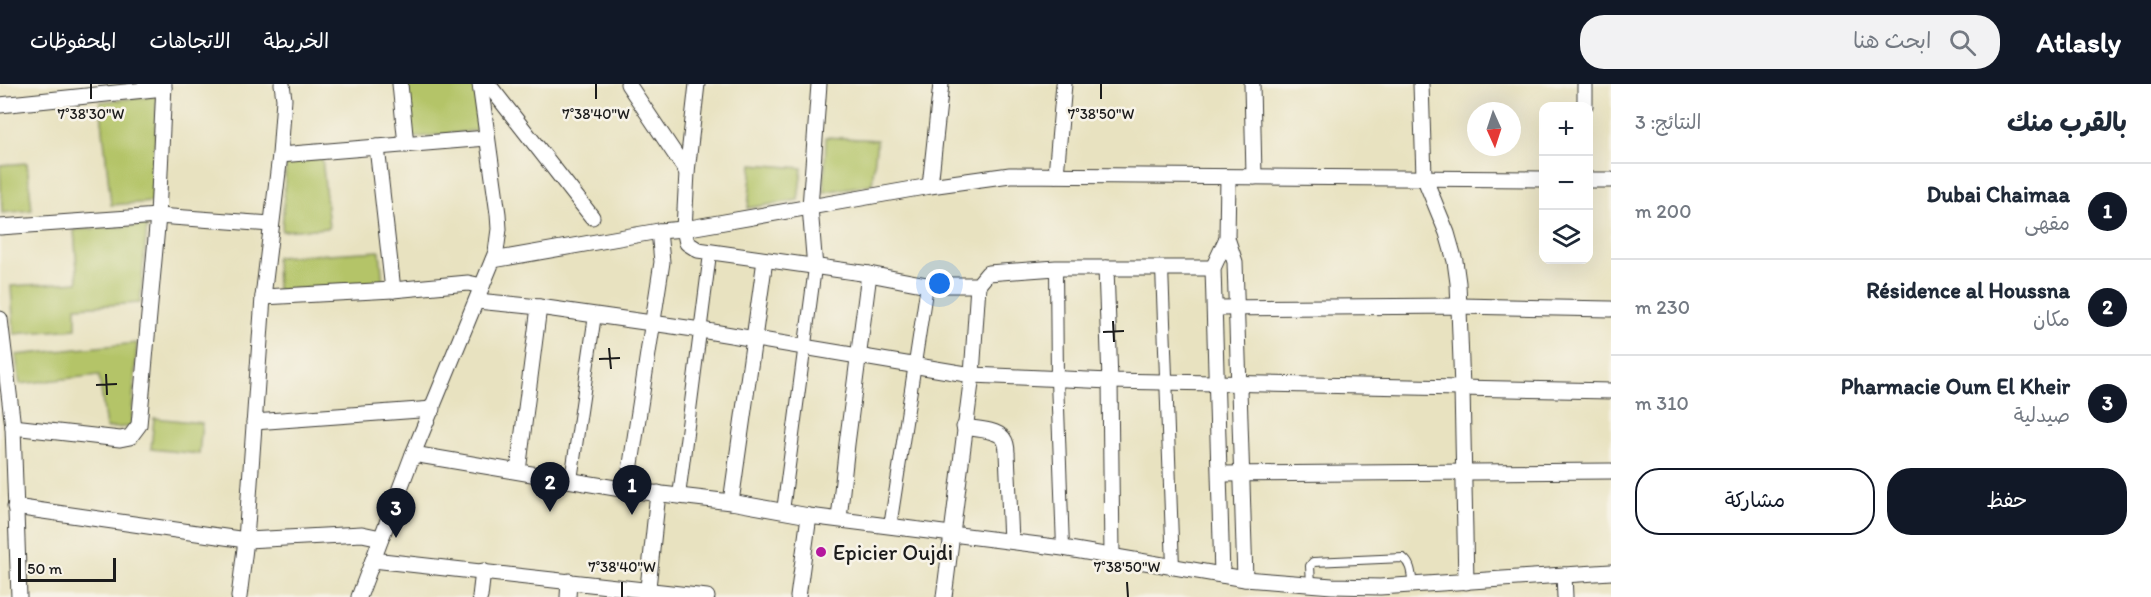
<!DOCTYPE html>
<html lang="ar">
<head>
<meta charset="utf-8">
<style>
  :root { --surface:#fff; --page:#f2f2f3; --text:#1f2937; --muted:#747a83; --line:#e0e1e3; --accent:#111827 }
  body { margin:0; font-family:Itim,"Playpen Sans Arabic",sans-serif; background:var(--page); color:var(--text); direction:rtl }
  .controls { position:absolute; right:18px; top:18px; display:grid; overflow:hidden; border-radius:12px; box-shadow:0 6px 24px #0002 }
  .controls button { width:54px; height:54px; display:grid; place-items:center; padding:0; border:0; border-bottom:2px solid var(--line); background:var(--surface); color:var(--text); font:30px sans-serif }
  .compass { position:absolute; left:1467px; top:18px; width:54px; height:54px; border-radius:50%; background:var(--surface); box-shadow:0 6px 24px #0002; rotate:177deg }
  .scale { position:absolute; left:18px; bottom:15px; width:98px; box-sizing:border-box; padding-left:6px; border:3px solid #1c1c1c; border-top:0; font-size:16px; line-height:21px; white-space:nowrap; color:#1c1c1c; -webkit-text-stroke:4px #f7f3e8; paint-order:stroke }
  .you { position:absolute; left:940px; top:200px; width:21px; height:21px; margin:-15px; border:4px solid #fff; border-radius:50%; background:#1a73e8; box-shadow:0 0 0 9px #1a73e833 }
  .badge { display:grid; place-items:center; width:39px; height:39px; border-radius:50%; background:var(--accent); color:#fff; font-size:20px; font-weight:700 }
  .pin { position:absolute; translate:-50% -50px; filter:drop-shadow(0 2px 3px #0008) }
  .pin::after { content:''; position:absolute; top:32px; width:21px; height:18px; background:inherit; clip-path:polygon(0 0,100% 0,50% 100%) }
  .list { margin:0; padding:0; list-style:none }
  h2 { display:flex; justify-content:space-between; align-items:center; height:78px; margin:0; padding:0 24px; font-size:26px }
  h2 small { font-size:20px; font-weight:400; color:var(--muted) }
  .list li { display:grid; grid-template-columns:39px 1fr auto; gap:18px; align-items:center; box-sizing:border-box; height:96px; padding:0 24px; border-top:2px solid var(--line) }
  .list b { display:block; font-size:22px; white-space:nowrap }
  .list p { margin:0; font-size:20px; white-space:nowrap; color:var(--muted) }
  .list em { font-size:20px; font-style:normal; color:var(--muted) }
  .actions { display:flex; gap:12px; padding:18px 24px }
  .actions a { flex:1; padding:14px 0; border:2px solid var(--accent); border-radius:24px; text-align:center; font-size:21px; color:var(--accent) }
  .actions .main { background:var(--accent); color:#fff }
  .icon { flex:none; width:33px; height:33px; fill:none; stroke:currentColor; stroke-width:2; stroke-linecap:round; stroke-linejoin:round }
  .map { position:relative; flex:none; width:1611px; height:513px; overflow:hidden; direction:ltr }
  header { display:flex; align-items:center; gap:36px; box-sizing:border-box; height:84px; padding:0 30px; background:var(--accent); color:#fff }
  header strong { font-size:28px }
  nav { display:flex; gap:33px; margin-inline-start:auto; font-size:21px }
  .search { width:420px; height:54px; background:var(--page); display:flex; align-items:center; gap:15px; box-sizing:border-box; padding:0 21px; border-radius:24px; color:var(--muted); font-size:22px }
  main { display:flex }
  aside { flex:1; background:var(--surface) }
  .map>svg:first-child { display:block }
  .green { fill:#b4c467; stroke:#687042; stroke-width:1.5 }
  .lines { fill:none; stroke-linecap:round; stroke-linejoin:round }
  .service-casing { stroke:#3b3a35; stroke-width:10 }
  .pedestrian-casing { stroke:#3b3a35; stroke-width:14 }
  .minor-casing { stroke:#3b3a35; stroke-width:17 }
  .service { stroke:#fff; stroke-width:8 }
  .pedestrian { stroke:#fff; stroke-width:12 }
  .minor { stroke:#fff; stroke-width:15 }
  .ticks { fill:none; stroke:#1c1c1c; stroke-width:2 }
  .poi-dot { fill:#b5179e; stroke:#f7f3e8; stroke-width:2 }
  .labels { text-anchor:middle; stroke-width:5; stroke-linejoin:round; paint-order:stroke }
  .poi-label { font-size:22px; fill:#1c1c1c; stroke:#f7f3e8; text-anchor:start }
  .ticks-label { font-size:15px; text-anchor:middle; fill:#1c1c1c; stroke:#f7f3e8; stroke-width:5; stroke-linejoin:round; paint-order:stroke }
</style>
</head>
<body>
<header>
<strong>Atlasly</strong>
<div class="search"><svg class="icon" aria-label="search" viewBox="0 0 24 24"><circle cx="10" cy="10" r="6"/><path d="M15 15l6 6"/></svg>ابحث هنا</div>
<nav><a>الخريطة</a><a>الاتجاهات</a><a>المحفوظات</a></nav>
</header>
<main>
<aside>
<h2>بالقرب منك<small>النتائج: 3</small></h2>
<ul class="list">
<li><span class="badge">1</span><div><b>Dubai Chaimaa</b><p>مقهى</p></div><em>200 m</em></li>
<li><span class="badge">2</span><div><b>Résidence al Houssna</b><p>مكان</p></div><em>230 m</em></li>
<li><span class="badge">3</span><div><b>Pharmacie Oum El Kheir</b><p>صيدلية</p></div><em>310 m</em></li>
</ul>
<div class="actions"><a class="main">حفظ</a><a>مشاركة</a></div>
</aside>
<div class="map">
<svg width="1611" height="513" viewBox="0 0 1611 513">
  <rect width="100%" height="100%" fill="#f7f3e8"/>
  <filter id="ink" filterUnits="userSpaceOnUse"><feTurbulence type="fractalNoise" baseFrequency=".0167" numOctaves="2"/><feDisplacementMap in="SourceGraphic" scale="12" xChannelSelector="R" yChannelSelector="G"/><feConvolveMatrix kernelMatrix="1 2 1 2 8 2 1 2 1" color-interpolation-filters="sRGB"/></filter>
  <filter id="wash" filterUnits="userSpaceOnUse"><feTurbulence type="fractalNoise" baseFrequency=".008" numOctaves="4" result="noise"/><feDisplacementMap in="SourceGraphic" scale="24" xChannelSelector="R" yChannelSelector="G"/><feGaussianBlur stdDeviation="1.35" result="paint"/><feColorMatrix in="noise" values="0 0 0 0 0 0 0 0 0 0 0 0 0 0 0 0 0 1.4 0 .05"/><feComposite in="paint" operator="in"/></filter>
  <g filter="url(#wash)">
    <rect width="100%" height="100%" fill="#e8e2c0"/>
    <g class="green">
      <polygon points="407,0 475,0 480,46 412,54"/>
      <polygon points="157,12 152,118 111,121 100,18"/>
      <polygon points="826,53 877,56 872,100 824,108"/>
      <polygon points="322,73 329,144 282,147 286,80 292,77"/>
      <polygon points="27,79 32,126 2,129 0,81"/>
      <polygon points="752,80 802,84 798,116 748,124"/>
      <polygon points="147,141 140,219 76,223 76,245 14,250 11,202 78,198 74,146"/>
      <polygon points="380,167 383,200 279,206 277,205 276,173"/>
      <polygon points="137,259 131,343 106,344 99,291 20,300 16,271"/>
      <polygon points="154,334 202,339 199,370 151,365"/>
    </g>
  </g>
  <g filter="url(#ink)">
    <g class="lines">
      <defs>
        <path id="service" d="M1311 500 1310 482 1313 478 1403 474C1412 481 1411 491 1413 501"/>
        <g id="pedestrian">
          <polyline points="1056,184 1057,296 1063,464"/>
          <polyline points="1162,184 1173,483"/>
          <polyline points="571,396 595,231"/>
          <polyline points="679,412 710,170"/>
          <polyline points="783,427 815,184"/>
          <polyline points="890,443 927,201"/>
        </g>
        <g id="minor">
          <polyline points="400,0 406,61"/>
          <polyline points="488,0 592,133"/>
          <polyline points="628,0 687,88"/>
          <polyline points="697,0 687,88 684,145 687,159 698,166 869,190 927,201 978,201 988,189 1056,184 1213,184"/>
          <polyline points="1252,0 1254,93"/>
          <polyline points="1421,0 1424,93 1447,149 1455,177 1458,199 1462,304 1466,498"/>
          <polyline points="1585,0 1585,22"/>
          <polyline points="0,21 164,4"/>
          <polyline points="377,63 393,206"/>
          <polyline points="280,71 487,54"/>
          <polyline points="1056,91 1064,0"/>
          <polyline points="1228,94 1227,154 1235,178 1245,495"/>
          <polyline points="1588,96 1611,96"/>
          <polyline points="930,102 941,0"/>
          <polyline points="0,143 158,132 271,140"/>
          <polyline points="493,176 659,147 684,145 930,102 1010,91 1544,95"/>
          <polyline points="815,184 810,123 819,0"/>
          <polyline points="1106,184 1110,297 1112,472"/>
          <polyline points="263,213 393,206 468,199 482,202"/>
          <polyline points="477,217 539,223 701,246 972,291 1110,297 1611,307"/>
          <polyline points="1215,224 1460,222 1611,225"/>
          <polyline points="0,235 13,343 19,513"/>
          <polyline points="254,338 433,325"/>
          <polyline points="13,343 120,355 130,353 139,341 158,132 164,0"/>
          <path d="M964 343C975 345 996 345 1003 354 1006 358 1007 365 1007 369L1011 457"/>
          <polyline points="413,370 627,406 731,418 809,432 1063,464 1245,495 1332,502 1380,503 1611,488"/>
          <polyline points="518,387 539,223"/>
          <polyline points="1221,390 1611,387"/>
          <polyline points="627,406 662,178 659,147"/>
          <polyline points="731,418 765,176"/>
          <polyline points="15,423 246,456 362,450 381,454"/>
          <polyline points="839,435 847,360 869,190"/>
          <polyline points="373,476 707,513"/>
          <polyline points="1222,491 1213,184 1227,154"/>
          <polyline points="1564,491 1565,513"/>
          <polyline points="239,513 246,456 263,213 280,71 284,15 282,0"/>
          <polyline points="359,513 413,370 496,168 499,145 498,130 480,0"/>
          <polyline points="480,513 483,487"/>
          <polyline points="568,513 569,497"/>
          <polyline points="647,513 658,409"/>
          <polyline points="798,513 809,432"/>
          <polyline points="944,513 972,291 978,201"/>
        </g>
      </defs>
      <use href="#service" class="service-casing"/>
      <use href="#pedestrian" class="pedestrian-casing"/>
      <use href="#minor" class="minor-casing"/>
      <use href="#service" class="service"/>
      <use href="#pedestrian" class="pedestrian"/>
      <use href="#minor" class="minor"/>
    </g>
  </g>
  <path class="ticks" d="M91 0V15M596 0V15M1101 0V15M1113 237 1114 258M1103 248 1124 247M609 264 611 285M599 275 620 274M106 290 107 311M96 301 117 300M622 498V513M1127 498 1128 513"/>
  <circle class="poi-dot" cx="821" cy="468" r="6"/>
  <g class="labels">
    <g class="poi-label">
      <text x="833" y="476">Epicier Oujdi</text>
    </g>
  </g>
  <g class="ticks-label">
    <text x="596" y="35">7°38'40"W</text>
    <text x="1101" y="35">7°38'50"W</text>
    <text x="91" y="35">7°38'30"W</text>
    <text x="622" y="488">7°38'40"W</text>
    <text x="1127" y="488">7°38'50"W</text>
  </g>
</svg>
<div class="controls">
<button>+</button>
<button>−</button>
<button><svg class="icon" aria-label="layers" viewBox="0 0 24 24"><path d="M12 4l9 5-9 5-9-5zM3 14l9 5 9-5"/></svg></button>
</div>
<svg class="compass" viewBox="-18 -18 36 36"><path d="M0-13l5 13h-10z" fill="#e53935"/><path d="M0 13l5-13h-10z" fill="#747a83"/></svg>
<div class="scale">50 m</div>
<div class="you"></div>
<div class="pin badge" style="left:632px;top:431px">1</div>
<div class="pin badge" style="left:550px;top:428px">2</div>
<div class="pin badge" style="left:396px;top:454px">3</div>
</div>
</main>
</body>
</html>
